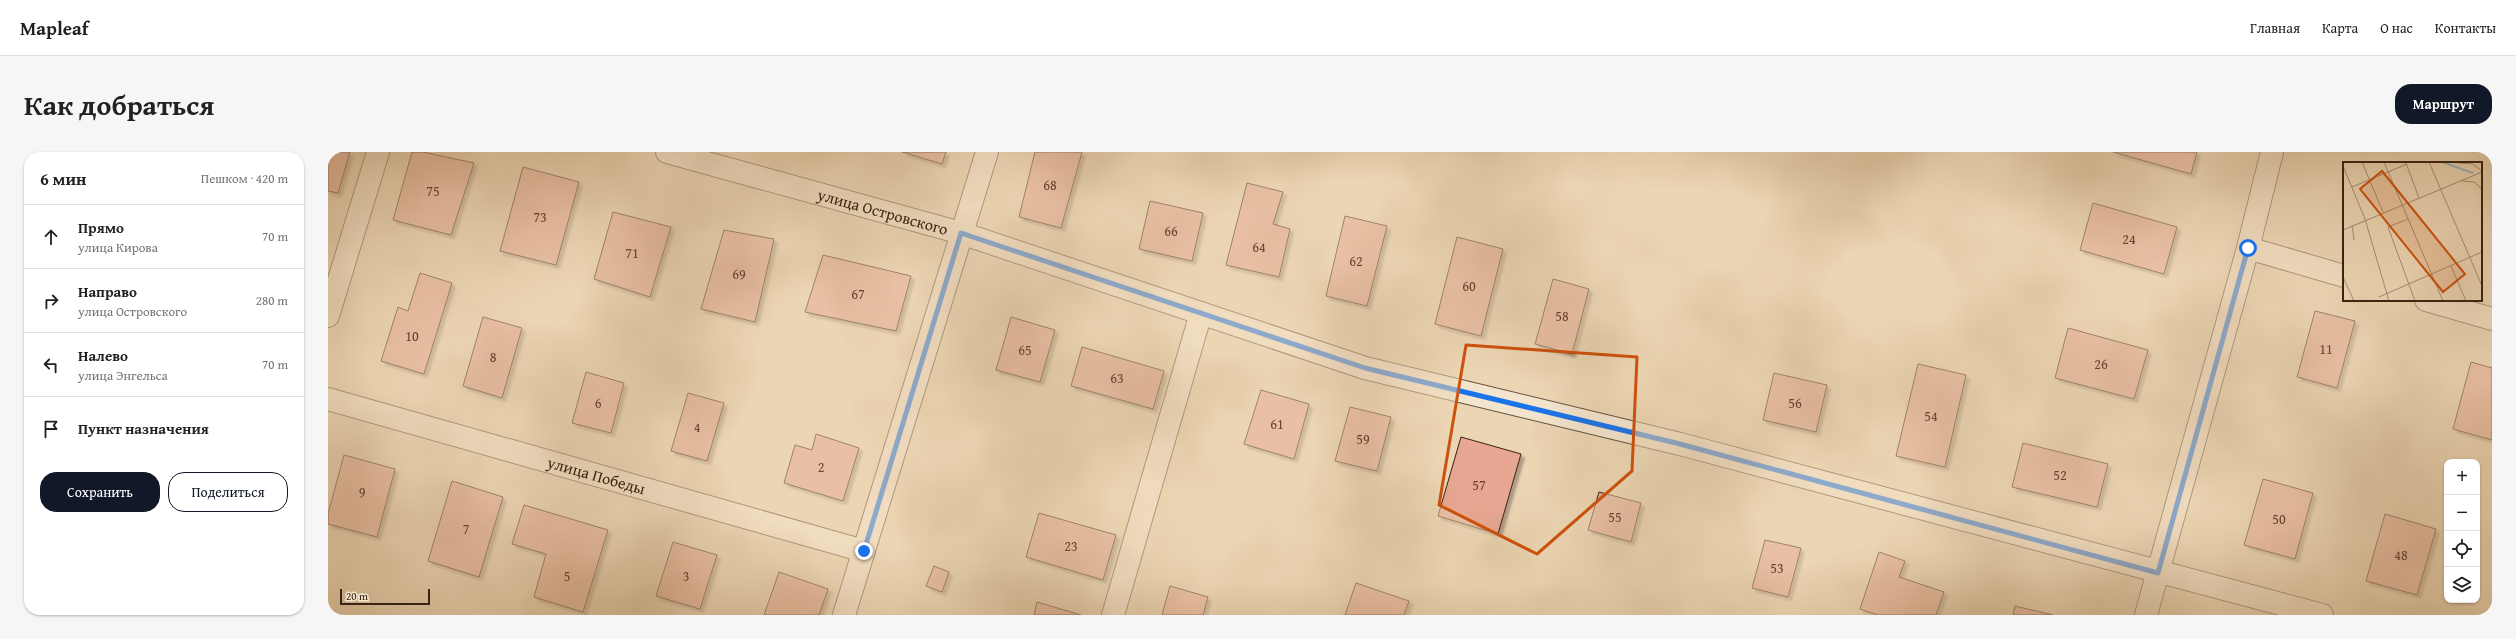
<!DOCTYPE html>
<html lang="ru">
<head>
<meta charset="utf-8">
<style>
  :root { --surface:#fff; --page:#f6f6f6; --text:#202124; --muted:#757577; --line:#e0e0e0; --accent:#111827 }
  body { margin:0; font-family:"Gentium Book Plus",serif; background:var(--page); color:var(--text) }
  .controls { position:absolute; right:12px; bottom:12px; display:grid; overflow:hidden; border-radius:8px; box-shadow:0 1px 3px #0004 }
  .controls button { width:36px; height:36px; display:grid; place-items:center; padding:0; border:0; border-bottom:1px solid var(--line); background:var(--surface); color:var(--text); font:20px sans-serif }
  .scale { position:absolute; left:12px; bottom:10px; width:90px; box-sizing:border-box; padding-left:4px; border:2px solid #3a2214; border-top:0; font-size:11px; line-height:14px; white-space:nowrap; color:#3a2214; -webkit-text-stroke:3px #f3e4ce; paint-order:stroke }
  .stop { position:absolute; width:12px; height:12px; margin:-9px; border:3px solid #1a73e8; border-radius:50%; background:#fff }
  .stop.end { background:#1a73e8; border-color:#fff; box-shadow:0 1px 4px #0008 }
  .list { margin:0; padding:0; list-style:none }
  h2 { display:flex; justify-content:space-between; align-items:center; height:52px; margin:0; padding:0 16px; font-size:17px }
  h2 small { font-size:13px; font-weight:400; color:var(--muted) }
  .list li { display:grid; grid-template-columns:26px 1fr auto; gap:12px; align-items:center; box-sizing:border-box; height:64px; padding:0 16px; border-top:1px solid var(--line) }
  .list b { display:block; font-size:15px; white-space:nowrap }
  .list p { margin:0; font-size:13px; white-space:nowrap; color:var(--muted) }
  .list em { font-size:13px; font-style:normal; color:var(--muted) }
  .actions { display:flex; gap:8px; padding:12px 16px }
  .actions a { flex:1; padding:9px 0; border:1px solid var(--accent); border-radius:16px; text-align:center; font-size:14px; color:var(--accent) }
  .actions .main { background:var(--accent); color:#fff }
  .icon { flex:none; width:22px; height:22px; fill:none; stroke:currentColor; stroke-width:2; stroke-linecap:round; stroke-linejoin:round }
  .map { position:relative; flex:none; width:2164px; height:463px; overflow:hidden; border-radius:16px }
  header { display:flex; align-items:center; gap:24px; box-sizing:border-box; height:56px; padding:0 20px; background:var(--surface); border-bottom:1px solid var(--line) }
  header strong { font-size:19px }
  nav { display:flex; gap:22px; margin-inline-start:auto; font-size:14px }
  .intro { display:flex; align-items:center; justify-content:space-between; box-sizing:border-box; height:96px; padding:0 24px }
  h1 { margin:0; font-size:28px }
  .button { padding:10px 18px; border-radius:16px; background:var(--accent); color:#fff; font-size:14px; font-weight:700 }
  main { display:flex; gap:24px; padding:0 24px }
  aside { flex:1; background:var(--surface); border-radius:16px; box-shadow:0 1px 3px #0004 }
  .map>svg:first-child { display:block }
  .building { fill:#e7a792; stroke:#3a2214; filter:url(#shadow) }
  .lines { fill:none; stroke-linecap:round; stroke-linejoin:round }
  .minor-casing { stroke:#664f3c; stroke-width:24 }
  .minor { stroke:#f3e4ce; stroke-width:22 }
  .route { stroke:#1a73e8; stroke-width:5 }
  .marked { fill:none; stroke:#ce510d; stroke-width:3; stroke-linejoin:round }
  .labels { text-anchor:middle; stroke-width:3.5; stroke-linejoin:round; paint-order:stroke }
  .number-label { font-size:14px; fill:#654334 }
  .street-label { font-size:16px; fill:#3a2214; stroke:#f3e4ce }
  .inset-river { fill:none; stroke:#9eb6b8; stroke-width:2 }
  .inset-road { fill:none; stroke:#a58d73; stroke-width:1 }
  .view { fill:#ce510d; fill-opacity:0.15; stroke:#ce510d; stroke-width:2 }
  .inset-edge { fill:none; stroke:#3a2214; stroke-width:2 }
</style>
</head>
<body>
<header>
<strong>Mapleaf</strong>
<nav><a>Главная</a><a>Карта</a><a>О нас</a><a>Контакты</a></nav>
</header>
<div class="intro"><h1>Как добраться</h1><a class="button">Маршрут</a></div>
<main>
<aside>
<h2>6 мин<small>Пешком · 420 m</small></h2>
<ul class="list">
<li><svg class="icon" aria-label="ahead" viewBox="0 0 24 24"><path d="M12 20V5M6 11l6-6 6 6"/></svg><div><b>Прямо</b><p>улица Кирова</p></div><em>70 m</em></li>
<li><svg class="icon" aria-label="right" viewBox="0 0 24 24"><path d="M7 20v-9h11M14 6l5 5-5 5"/></svg><div><b>Направо</b><p>улица Островского</p></div><em>280 m</em></li>
<li><svg class="icon" aria-label="left" viewBox="0 0 24 24"><path d="M17 20v-9H6M10 6l-5 5 5 5"/></svg><div><b>Налево</b><p>улица Энгельса</p></div><em>70 m</em></li>
<li><svg class="icon" aria-label="arrive" viewBox="0 0 24 24"><path d="M6 21V4h12l-3 4 3 4H6"/></svg><div><b>Пункт назначения</b></div></li>
</ul>
<div class="actions"><a class="main">Сохранить</a><a>Поделиться</a></div>
</aside>
<div class="map">
<svg width="2164" height="463" viewBox="0 0 2164 463">
  <defs>
    <filter id="shadow"><feDropShadow dx="3.5" dy="3.5" stdDeviation="1" flood-color="#0004"/></filter>
  </defs>
  <rect width="100%" height="100%" fill="#ecd5b3"/>
  <filter id="stains"><feTurbulence type="fractalNoise" baseFrequency=".005" numOctaves="4"/><feColorMatrix values="0 0 0 0 .2 0 0 0 0 .09 0 0 0 0 .02 0 0 0 .5 -.17"/></filter>
  <radialGradient id="worn" r=".72"><stop offset=".6" stop-color="#630" stop-opacity="0"/><stop offset="1" stop-color="#630" stop-opacity=".3"/></radialGradient>
  <g class="building">
    <polygon points="0,0 22,0 10,41 0,39"/>
    <polygon points="84,0 95,0 146,11 123,83 65,68"/>
    <polygon points="574,0 618,0 614,12"/>
    <polygon points="707,0 754,0 733,76 691,65"/>
    <polygon points="1785,0 1869,0 1863,22"/>
    <polygon points="195,15 251,30 228,113 172,99"/>
    <polygon points="919,31 955,40 945,72 962,77 951,125 898,113"/>
    <polygon points="822,49 875,61 864,109 811,97"/>
    <polygon points="1765,51 1849,75 1836,122 1752,98"/>
    <polygon points="285,60 343,75 322,145 266,127"/>
    <polygon points="1017,64 1059,74 1039,154 998,144"/>
    <polygon points="396,78 446,87 427,170 373,157"/>
    <polygon points="1129,85 1175,97 1153,184 1107,172"/>
    <polygon points="495,103 583,124 568,179 477,160"/>
    <polygon points="92,121 124,131 96,222 53,209 70,155 80,159"/>
    <polygon points="1225,127 1261,137 1244,202 1207,192"/>
    <polygon points="1987,159 2027,169 2009,236 1969,225"/>
    <polygon points="155,165 194,176 174,246 135,234"/>
    <polygon points="683,165 727,178 712,230 668,218"/>
    <polygon points="1740,176 1820,198 1806,247 1727,226"/>
    <polygon points="754,195 836,219 825,257 743,234"/>
    <polygon points="2143,210 2164,216 2164,288 2125,277"/>
    <polygon points="1590,212 1638,223 1617,315 1568,304"/>
    <polygon points="258,220 296,231 283,281 244,271"/>
    <polygon points="1446,221 1499,233 1488,280 1435,268"/>
    <polygon points="933,238 981,252 966,307 916,292"/>
    <polygon points="360,241 396,251 379,309 343,299"/>
    <polygon points="1022,255 1063,265 1049,319 1007,309"/>
    <polygon points="488,282 531,296 515,349 456,331 467,293 484,298"/>
    <polygon points="1133,285 1193,302 1170,382 1110,364"/>
    <polygon points="1695,291 1780,312 1769,355 1684,335"/>
    <polygon points="16,303 67,317 49,385 0,372 0,362"/>
    <polygon points="1935,327 1985,341 1967,407 1916,393"/>
    <polygon points="124,329 175,345 151,425 100,409"/>
    <polygon points="1271,340 1313,351 1303,390 1260,378"/>
    <polygon points="196,353 280,378 255,460 206,445 218,402 184,392"/>
    <polygon points="711,361 788,383 775,428 698,405"/>
    <polygon points="2057,362 2108,377 2089,443 2038,429"/>
    <polygon points="1437,388 1473,396 1460,445 1424,436"/>
    <polygon points="345,390 389,403 372,457 328,444"/>
    <polygon points="1551,400 1577,409 1571,425 1616,440 1608,463 1550,463 1532,457"/>
    <polygon points="606,414 621,420 614,440 598,434"/>
    <polygon points="451,420 500,437 491,463 436,463"/>
    <polygon points="1028,431 1081,449 1076,463 1017,463"/>
    <polygon points="842,434 880,445 875,463 834,463"/>
    <polygon points="709,450 753,463 706,463"/>
    <polygon points="1687,454 1725,463 1685,463"/>
  </g>
  <g class="lines">
    <defs>
      <g id="minor">
        <path id="s1" d="M339 0 633 81 1037 216 1352 292 1994 463"/>
        <polyline points="1920,96 2016,124"/>
        <polyline points="2098,148 2164,167"/>
        <polyline points="0,164 50,0"/>
        <path id="s2" d="M0 247 536 399"/>
        <polyline points="516,463 659,0"/>
        <polyline points="785,463 873,161"/>
        <polyline points="1818,463 1920,96 1944,0"/>
      </g>
    </defs>
    <use href="#minor" class="minor-casing"/>
    <use href="#minor" class="minor"/>
  </g>
  <g class="lines">
    <polyline class="route" points="536,399 633,81 1037,216 1352,292 1830,421 1920,96"/>
  </g>
  <path d="M0 0H2164V463H0ZM1138 193 1309 205 1304 319 1209 402 1111 353Z" fill="#ecd5b3" fill-opacity=".55" fill-rule="evenodd"/>
  <path class="marked" d="M1138 193 1309 205 1304 319 1209 402 1111 353Z"/>
  <g class="labels">
    <g class="number-label">
      <text x="722" y="38">68</text>
      <text x="105" y="44">75</text>
      <text x="212" y="70">73</text>
      <text x="843" y="84">66</text>
      <text x="1801" y="92">24</text>
      <text x="931" y="100">64</text>
      <text x="304" y="106">71</text>
      <text x="1028" y="114">62</text>
      <text x="411" y="127">69</text>
      <text x="1141" y="139">60</text>
      <text x="530" y="147">67</text>
      <text x="1234" y="169">58</text>
      <text x="84" y="189">10</text>
      <text x="1998" y="202">11</text>
      <text x="697" y="203">65</text>
      <text x="165" y="210">8</text>
      <text x="1773" y="217">26</text>
      <text x="789" y="231">63</text>
      <text x="270" y="256">6</text>
      <text x="1467" y="256">56</text>
      <text x="1603" y="269">54</text>
      <text x="949" y="277">61</text>
      <text x="369" y="280">4</text>
      <text x="1035" y="292">59</text>
      <text x="493" y="320">2</text>
      <text x="1732" y="328">52</text>
      <text x="1151" y="338">57</text>
      <text x="34" y="345">9</text>
      <text x="1287" y="370">55</text>
      <text x="1951" y="372">50</text>
      <text x="138" y="382">7</text>
      <text x="743" y="399">23</text>
      <text x="2073" y="408">48</text>
      <text x="1449" y="421">53</text>
      <text x="239" y="429">5</text>
      <text x="358" y="429">3</text>
    </g>
    <g class="street-label">
      <text dy="6" stroke="none"><textPath href="#s1" startOffset="224">улица Островского</textPath></text>
      <text dy="6" stroke="none"><textPath href="#s2" startOffset="279">улица Победы</textPath></text>
    </g>
  </g>
  <g transform="translate(2015 10)">
    <rect width="139" height="139" fill="#ecd5b3"/>
    <path class="inset-river" d="M99 0 130 11"/>
    <path class="inset-road" d="M19 0 40 50M41 0 100 139M86 0 139 124M106 0 128 2M127 0 139 9M63 1 76 36M0 4 22 57 46 139M119 19 131 20 139 27M9 25 64 2M65 57 45 65 72 139M9 63 11 78M0 68 139 10M108 104 123 139M0 115 11 139M36 135 139 90"/>
    <path class="view" d="M39 9 122 112 100 130 17 27Z"/>
    <rect width="139" height="139" class="inset-edge"/>
  </g>
  <rect width="100%" height="100%" filter="url(#stains)"/>
  <rect width="100%" height="100%" fill="url(#worn)"/>
</svg>
<div class="controls">
<button>+</button>
<button>−</button>
<button><svg class="icon" aria-label="locate" viewBox="0 0 24 24"><circle cx="12" cy="12" r="6"/><path d="M12 2v4M12 18v4M2 12h4M18 12h4"/></svg></button>
<button><svg class="icon" aria-label="layers" viewBox="0 0 24 24"><path d="M12 4l9 5-9 5-9-5zM3 14l9 5 9-5"/></svg></button>
</div>
<div class="scale">20 m</div>
<div class="stop" style="left:1920px;top:96px"></div>
<div class="stop end" style="left:536px;top:399px"></div>
</div>
</main>
</body>
</html>
